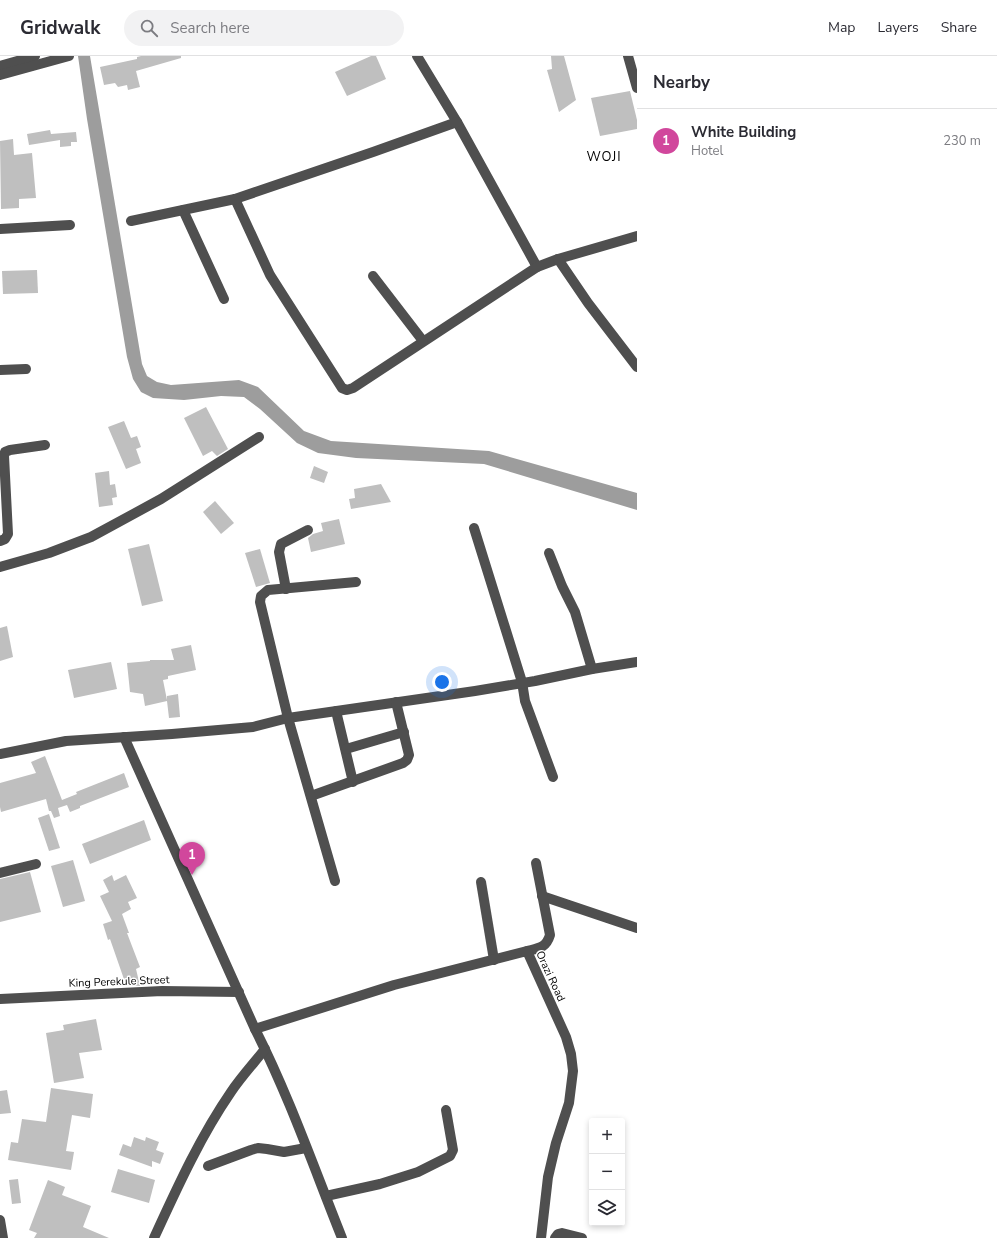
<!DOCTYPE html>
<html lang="en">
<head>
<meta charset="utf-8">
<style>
  :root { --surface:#fff; --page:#f2f2f3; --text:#2b2b33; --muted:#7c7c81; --line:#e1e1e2; --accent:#000 }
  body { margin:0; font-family:"Nunito Sans",sans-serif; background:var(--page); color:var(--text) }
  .controls { position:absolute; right:12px; bottom:12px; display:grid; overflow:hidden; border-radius:4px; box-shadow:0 2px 6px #0003 }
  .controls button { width:36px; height:36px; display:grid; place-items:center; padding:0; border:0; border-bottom:1px solid var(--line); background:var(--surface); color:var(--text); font:20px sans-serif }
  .you { position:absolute; left:442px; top:626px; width:14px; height:14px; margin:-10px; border:3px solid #fff; border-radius:50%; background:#1a73e8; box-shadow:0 0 0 6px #1a73e833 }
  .badge { display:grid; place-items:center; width:26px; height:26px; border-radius:50%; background:var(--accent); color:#fff; font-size:13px; font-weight:700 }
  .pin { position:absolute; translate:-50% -33px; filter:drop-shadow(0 1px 2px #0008) }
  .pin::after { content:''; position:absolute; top:21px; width:14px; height:12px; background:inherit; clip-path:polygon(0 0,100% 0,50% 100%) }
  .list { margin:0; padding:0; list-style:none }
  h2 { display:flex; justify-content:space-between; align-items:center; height:52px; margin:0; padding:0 16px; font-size:17px }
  h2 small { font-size:13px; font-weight:400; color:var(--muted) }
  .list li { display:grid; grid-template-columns:26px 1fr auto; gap:12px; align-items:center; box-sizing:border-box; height:64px; padding:0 16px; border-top:1px solid var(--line) }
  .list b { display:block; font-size:15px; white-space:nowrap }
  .list p { margin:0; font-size:13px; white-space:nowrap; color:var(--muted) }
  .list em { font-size:13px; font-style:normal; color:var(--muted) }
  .icon { flex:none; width:22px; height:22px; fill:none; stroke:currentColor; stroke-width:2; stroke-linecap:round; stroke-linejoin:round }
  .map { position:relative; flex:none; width:637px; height:1182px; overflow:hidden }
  header { display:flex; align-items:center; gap:24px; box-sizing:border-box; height:56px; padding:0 20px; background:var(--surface); border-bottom:1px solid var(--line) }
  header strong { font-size:19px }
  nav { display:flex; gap:22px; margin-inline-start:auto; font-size:14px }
  .search { width:280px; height:36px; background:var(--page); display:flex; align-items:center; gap:10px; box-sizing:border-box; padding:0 14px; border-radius:22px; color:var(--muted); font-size:15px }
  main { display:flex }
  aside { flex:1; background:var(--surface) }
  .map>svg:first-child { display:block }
  .water { fill:#9d9d9d }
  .building { fill:#bfbfbf }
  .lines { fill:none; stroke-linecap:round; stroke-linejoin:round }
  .minor { stroke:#4f4f4f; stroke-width:10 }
  .labels { text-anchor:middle; stroke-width:3; stroke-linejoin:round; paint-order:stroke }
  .street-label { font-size:11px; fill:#000; stroke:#fff }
  .quarter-label { font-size:13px; letter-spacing:1px; fill:#000; stroke:#fff }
</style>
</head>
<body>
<header>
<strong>Gridwalk</strong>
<div class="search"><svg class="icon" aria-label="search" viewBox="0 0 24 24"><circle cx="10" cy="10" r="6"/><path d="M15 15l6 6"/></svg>Search here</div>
<nav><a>Map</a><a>Layers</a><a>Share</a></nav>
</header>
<main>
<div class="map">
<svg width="637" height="1182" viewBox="0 0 637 1182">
  <rect width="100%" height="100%" fill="#fff"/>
  <polygon class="water" points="78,0 90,0 142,308 147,320 157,326 171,329 239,324 258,331 304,375 331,385 489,395 637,437 637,454 484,408 356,402 318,397 297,387 260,353 244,341 221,340 184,344 153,342 141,336 133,323 127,301 87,63"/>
  <g class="building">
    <polygon points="141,0 181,0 181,2 136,15 140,31 128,34 127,29 118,31 115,27 104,29 100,11 137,3 137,1"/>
    <polygon points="371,0 376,0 386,23 347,40 335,16"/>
    <polygon points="551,0 564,0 576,44 559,56 547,14 552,13"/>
    <polygon points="630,35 637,64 637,73 600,80 591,42"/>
    <polygon points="50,74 51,78 76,76 77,86 71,86 71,90 60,91 60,84 29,89 27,78"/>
    <polygon points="13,83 14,99 32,97 36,142 19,143 19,152 1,153 0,85"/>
    <polygon points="37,214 38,237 3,238 2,215"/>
    <polygon points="206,351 228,393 217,400 212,395 203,400 184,362"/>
    <polygon points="124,365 131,382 137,380 141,391 136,393 141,407 126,413 108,371"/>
    <polygon points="314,410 328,416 324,427 310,422"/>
    <polygon points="109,415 110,429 115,428 117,441 112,442 113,449 99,451 95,417"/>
    <polygon points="381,428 391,446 351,453 349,443 355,442 354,433"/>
    <polygon points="215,445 234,467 221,478 203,456"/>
    <polygon points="339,463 345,488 311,496 308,482 313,478 323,475 321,467"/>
    <polygon points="149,488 163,545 142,550 128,493"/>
    <polygon points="260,493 270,527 256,531 245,497"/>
    <polygon points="7,570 13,601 0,605 0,572"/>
    <polygon points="191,589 196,614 168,620 168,623 163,624 167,644 167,640 178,638 180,661 169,662 167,645 145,650 143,638 130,636 127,607 150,605 150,604 174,604 171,593"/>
    <polygon points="111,606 117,633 74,642 68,614"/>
    <polygon points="45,700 62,744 77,738 76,736 124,717 129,731 80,750 80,752 70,756 67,749 58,752 60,760 54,762 51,755 49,755 46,743 1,756 0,751 0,727 36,717 31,706"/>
    <polygon points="49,758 60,792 49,795 38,762"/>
    <polygon points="144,764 151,784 90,808 82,788"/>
    <polygon points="73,804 85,845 63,851 51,810"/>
    <polygon points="30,816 41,856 0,866 0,823"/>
    <polygon points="112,819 114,825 126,819 137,842 128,846 131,853 122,858 129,877 127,877 140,911 136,913 140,930 126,929 110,883 108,884 103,868 112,865 100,840 109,836 103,824"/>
    <polygon points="96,963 102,994 79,997 84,1022 54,1027 46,977 64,974 63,969"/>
    <polygon points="51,1032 93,1038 90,1062 72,1059 66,1095 74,1096 71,1114 8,1104 11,1086 18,1087 22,1063 46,1066"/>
    <polygon points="7,1034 11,1057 0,1058 0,1035"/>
    <polygon points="134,1081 145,1085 146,1081 159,1086 156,1094 164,1097 160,1108 152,1105 152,1111 119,1099 123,1088 131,1091"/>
    <polygon points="118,1113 155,1124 149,1147 111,1136"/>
    <polygon points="18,1123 21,1147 12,1148 9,1124"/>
    <polygon points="48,1124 65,1131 62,1139 91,1150 83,1171 109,1182 34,1182 37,1177 29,1174"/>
  </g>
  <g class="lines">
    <g class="minor">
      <polyline points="417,0 457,66 537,211"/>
      <polyline points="628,0 637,32"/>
      <polyline points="0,10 35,0"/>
      <polyline points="0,19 69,0"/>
      <polyline points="235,143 270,219 342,332 347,334 353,332 537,211 558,203 637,180"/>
      <polyline points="183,154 224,243"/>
      <polyline points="131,165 235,143 373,96 457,66"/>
      <polyline points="0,173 70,169"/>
      <polyline points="558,203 588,247 637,311"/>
      <polyline points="373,220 423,285"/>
      <polyline points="0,314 26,313"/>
      <polyline points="474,472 522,626 525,645 553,721"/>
      <polyline points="0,485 5,483 8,478 4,400 5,396 10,394 45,389"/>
      <polyline points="549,497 562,530 575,556 592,613"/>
      <polyline points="0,511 49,497 91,481 161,443 259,381"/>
      <polyline points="286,533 279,496 281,488 308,474"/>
      <polyline points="336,655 353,726"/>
      <path d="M124 681 255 973C289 1040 314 1112 342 1182"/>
      <polyline points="346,693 404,676"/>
      <polyline points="0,698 66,685 172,678 253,671 288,662 475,635 535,625 592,613 637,606"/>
      <polyline points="311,740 403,707 407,704 409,699 396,646"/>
      <polyline points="0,817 36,808"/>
      <polyline points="335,825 288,662 260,546 261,540 268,534 356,526"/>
      <polyline points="481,826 494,904"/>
      <polyline points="542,840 637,872"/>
      <path d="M527 895C539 892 546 892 550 879L536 807"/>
      <polyline points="0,943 162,935 239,936"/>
      <polyline points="255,973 394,929 527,895 566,981 571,998 573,1015 569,1047 556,1087 548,1121 541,1182"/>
      <polyline points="208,1110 251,1094 258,1092 267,1093 284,1096 306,1092"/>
      <polyline points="326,1140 380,1128 418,1116 450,1100 453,1094 446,1054"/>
      <polyline points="0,1164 3,1182"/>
      <path d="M154 1182C177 1132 200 1081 231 1036 241 1021 254 1007 265 993"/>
      <polyline points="555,1182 558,1178 562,1177 582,1182"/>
    </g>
  </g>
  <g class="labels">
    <g class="street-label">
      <text transform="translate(551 920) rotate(65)" y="4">Orazi Road</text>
      <text transform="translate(119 925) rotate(-2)" y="4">King Perekule Street</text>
    </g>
    <g class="quarter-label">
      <text x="604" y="105">WOJI</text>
    </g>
  </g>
</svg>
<div class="controls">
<button>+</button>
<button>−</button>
<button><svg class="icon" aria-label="layers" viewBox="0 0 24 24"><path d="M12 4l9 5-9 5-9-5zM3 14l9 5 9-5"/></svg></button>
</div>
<div class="you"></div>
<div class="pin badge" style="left:192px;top:819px;background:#d1479c">1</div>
</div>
<aside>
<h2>Nearby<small></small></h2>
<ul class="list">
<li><span class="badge" style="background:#d1479c">1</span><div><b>White Building</b><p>Hotel</p></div><em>230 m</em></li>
</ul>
</aside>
</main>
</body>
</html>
